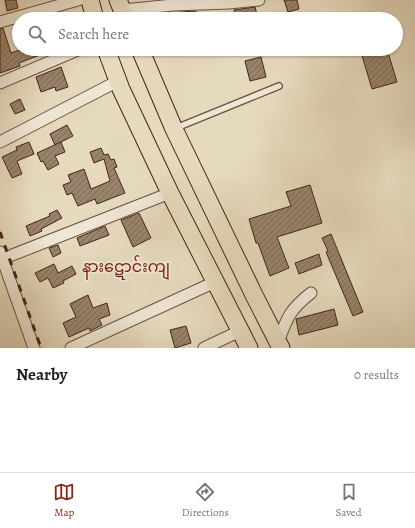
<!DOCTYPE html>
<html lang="en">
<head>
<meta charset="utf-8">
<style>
  :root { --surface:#fff; --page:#f6f6f6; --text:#222; --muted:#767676; --line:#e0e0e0; --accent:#8f2418 }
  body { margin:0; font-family:Alegreya,"Noto Sans Myanmar",serif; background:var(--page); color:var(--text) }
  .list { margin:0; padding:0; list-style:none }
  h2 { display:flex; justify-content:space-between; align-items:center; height:52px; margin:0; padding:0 16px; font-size:17px }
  h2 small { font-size:13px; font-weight:400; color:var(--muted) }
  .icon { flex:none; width:22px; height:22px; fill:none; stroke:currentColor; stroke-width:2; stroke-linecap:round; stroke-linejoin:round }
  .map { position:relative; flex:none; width:415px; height:348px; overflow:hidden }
  .search { position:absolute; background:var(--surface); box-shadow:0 1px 3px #0004; left:12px; right:12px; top:12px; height:44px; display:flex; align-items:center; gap:10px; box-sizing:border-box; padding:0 14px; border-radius:22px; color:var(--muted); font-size:15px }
  .sheet { height:124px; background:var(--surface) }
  nav { display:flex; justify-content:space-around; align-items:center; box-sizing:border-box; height:56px; border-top:1px solid var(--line); background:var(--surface); font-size:11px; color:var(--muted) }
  nav a { display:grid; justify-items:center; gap:2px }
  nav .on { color:var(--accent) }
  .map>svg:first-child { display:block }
  .building { fill:url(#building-hatch); stroke:#442515 }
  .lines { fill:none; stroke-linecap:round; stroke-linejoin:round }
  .service-casing { stroke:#6c523f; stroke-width:8 }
  .minor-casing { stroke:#6c523f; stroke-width:13 }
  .primary-casing { stroke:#442515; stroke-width:19 }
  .service { stroke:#efe7d5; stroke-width:5.5 }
  .minor { stroke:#efe7d5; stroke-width:11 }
  .primary { stroke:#e6dabe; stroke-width:17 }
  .rail { stroke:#442515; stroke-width:3; stroke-dasharray:7 7; stroke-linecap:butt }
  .labels { text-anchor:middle; stroke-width:4; stroke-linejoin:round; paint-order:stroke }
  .quarter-label { font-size:16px; fill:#7a1f14; stroke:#efe7d5 }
</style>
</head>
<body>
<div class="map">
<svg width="415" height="348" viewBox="0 0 415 348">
  <defs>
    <pattern id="building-hatch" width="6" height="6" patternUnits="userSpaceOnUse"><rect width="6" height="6" fill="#98836d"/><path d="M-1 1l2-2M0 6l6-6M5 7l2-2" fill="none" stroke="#7e6b58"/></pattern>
  </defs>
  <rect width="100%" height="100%" fill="#e6dabe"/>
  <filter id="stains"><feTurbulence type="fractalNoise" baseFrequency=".005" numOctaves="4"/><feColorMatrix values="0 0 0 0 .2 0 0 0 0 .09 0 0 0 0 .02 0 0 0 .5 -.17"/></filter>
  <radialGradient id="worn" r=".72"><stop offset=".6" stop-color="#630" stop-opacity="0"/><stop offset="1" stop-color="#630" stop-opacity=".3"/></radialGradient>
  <g class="building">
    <polygon points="5,0 16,0 18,8 7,11"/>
    <polygon points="284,0 297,0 299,9 288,12"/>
    <polygon points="255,7 258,19 236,19 234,10"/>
    <polygon points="196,11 197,19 168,19 168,13"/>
    <polygon points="3,28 11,53 22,49 53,49 53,50 19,63 20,66 0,73 0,29"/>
    <polygon points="360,49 387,49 397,82 372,89"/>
    <polygon points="261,57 266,77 250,81 245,61"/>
    <polygon points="61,67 68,87 56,91 55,87 41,92 36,77"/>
    <polygon points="20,99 25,110 15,114 10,104"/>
    <polygon points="67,125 73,136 55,145 50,134"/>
    <polygon points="29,142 34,154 17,161 22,174 12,178 2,157 17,150 16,147"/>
    <polygon points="61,142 65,152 55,156 59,164 48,170 43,161 41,162 37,153"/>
    <polygon points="101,148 104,155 108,154 111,160 114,159 117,167 114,168 125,193 97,204 95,199 78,206 72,193 67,195 63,185 71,182 68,175 84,169 91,189 110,181 104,159 94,163 90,152"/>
    <polygon points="310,185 322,223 277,237 289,268 270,276 258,243 256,243 249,219 291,206 286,192"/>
    <polygon points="57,210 62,218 41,229 42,231 30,236 26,226 50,216 49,214"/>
    <polygon points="139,213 151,238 133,247 121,220"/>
    <polygon points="105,226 109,235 80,246 77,238"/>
    <polygon points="331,234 363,312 353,316 326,252 328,251 322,238"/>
    <polygon points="58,245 61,253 53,257 49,248"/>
    <polygon points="319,254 322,265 299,274 295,263"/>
    <polygon points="54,264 58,273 72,266 76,274 63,281 64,283 53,288 48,278 40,282 35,273"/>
    <polygon points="88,295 93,308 107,303 110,315 99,319 102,325 90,331 89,328 69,337 63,323 76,317 70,304"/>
    <polygon points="334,309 338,325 299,335 296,319"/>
    <polygon points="186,326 191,343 175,348 170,330"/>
  </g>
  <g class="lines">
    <defs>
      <polyline id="service" points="176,128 279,86"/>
      <g id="minor">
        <polyline points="123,10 173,5 229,3 259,0"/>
        <polyline points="0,22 78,0"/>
        <polyline points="0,83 80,49"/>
        <polyline points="0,142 118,81"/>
        <polyline points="0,252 34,348"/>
        <polyline points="2,259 170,193"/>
        <path d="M278 342C287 318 290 309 311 293"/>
        <polyline points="71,348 215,282"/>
        <polyline points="204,348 240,331"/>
      </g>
      <g id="primary">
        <polyline points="90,0 95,19"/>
        <polyline points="118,0 126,19"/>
        <polyline points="106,49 121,89 170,193 249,348"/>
        <polyline points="140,49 174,129 254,295 281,348"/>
      </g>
    </defs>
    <use href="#service" class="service-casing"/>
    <use href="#minor" class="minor-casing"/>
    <use href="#primary" class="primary-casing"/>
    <use href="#service" class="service"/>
    <use href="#minor" class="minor"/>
    <use href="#primary" class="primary"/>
    <polyline class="rail" points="0,232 41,348"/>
  </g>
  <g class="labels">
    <g class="quarter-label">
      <text x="126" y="272">နားဋောင်းကျ</text>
    </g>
  </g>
  <rect width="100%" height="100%" filter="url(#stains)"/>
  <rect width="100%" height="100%" fill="url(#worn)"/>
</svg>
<div class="search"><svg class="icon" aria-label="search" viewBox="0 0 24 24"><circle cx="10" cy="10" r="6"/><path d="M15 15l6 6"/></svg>Search here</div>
</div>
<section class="sheet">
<h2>Nearby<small>0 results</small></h2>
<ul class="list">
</ul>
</section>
<nav>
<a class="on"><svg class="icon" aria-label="map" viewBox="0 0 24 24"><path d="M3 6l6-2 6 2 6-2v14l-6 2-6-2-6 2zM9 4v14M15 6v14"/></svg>Map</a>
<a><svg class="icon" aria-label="directions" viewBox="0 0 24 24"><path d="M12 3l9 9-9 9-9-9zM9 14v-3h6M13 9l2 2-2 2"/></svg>Directions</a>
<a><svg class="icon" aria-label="saved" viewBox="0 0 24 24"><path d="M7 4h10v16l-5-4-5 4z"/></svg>Saved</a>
</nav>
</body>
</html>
